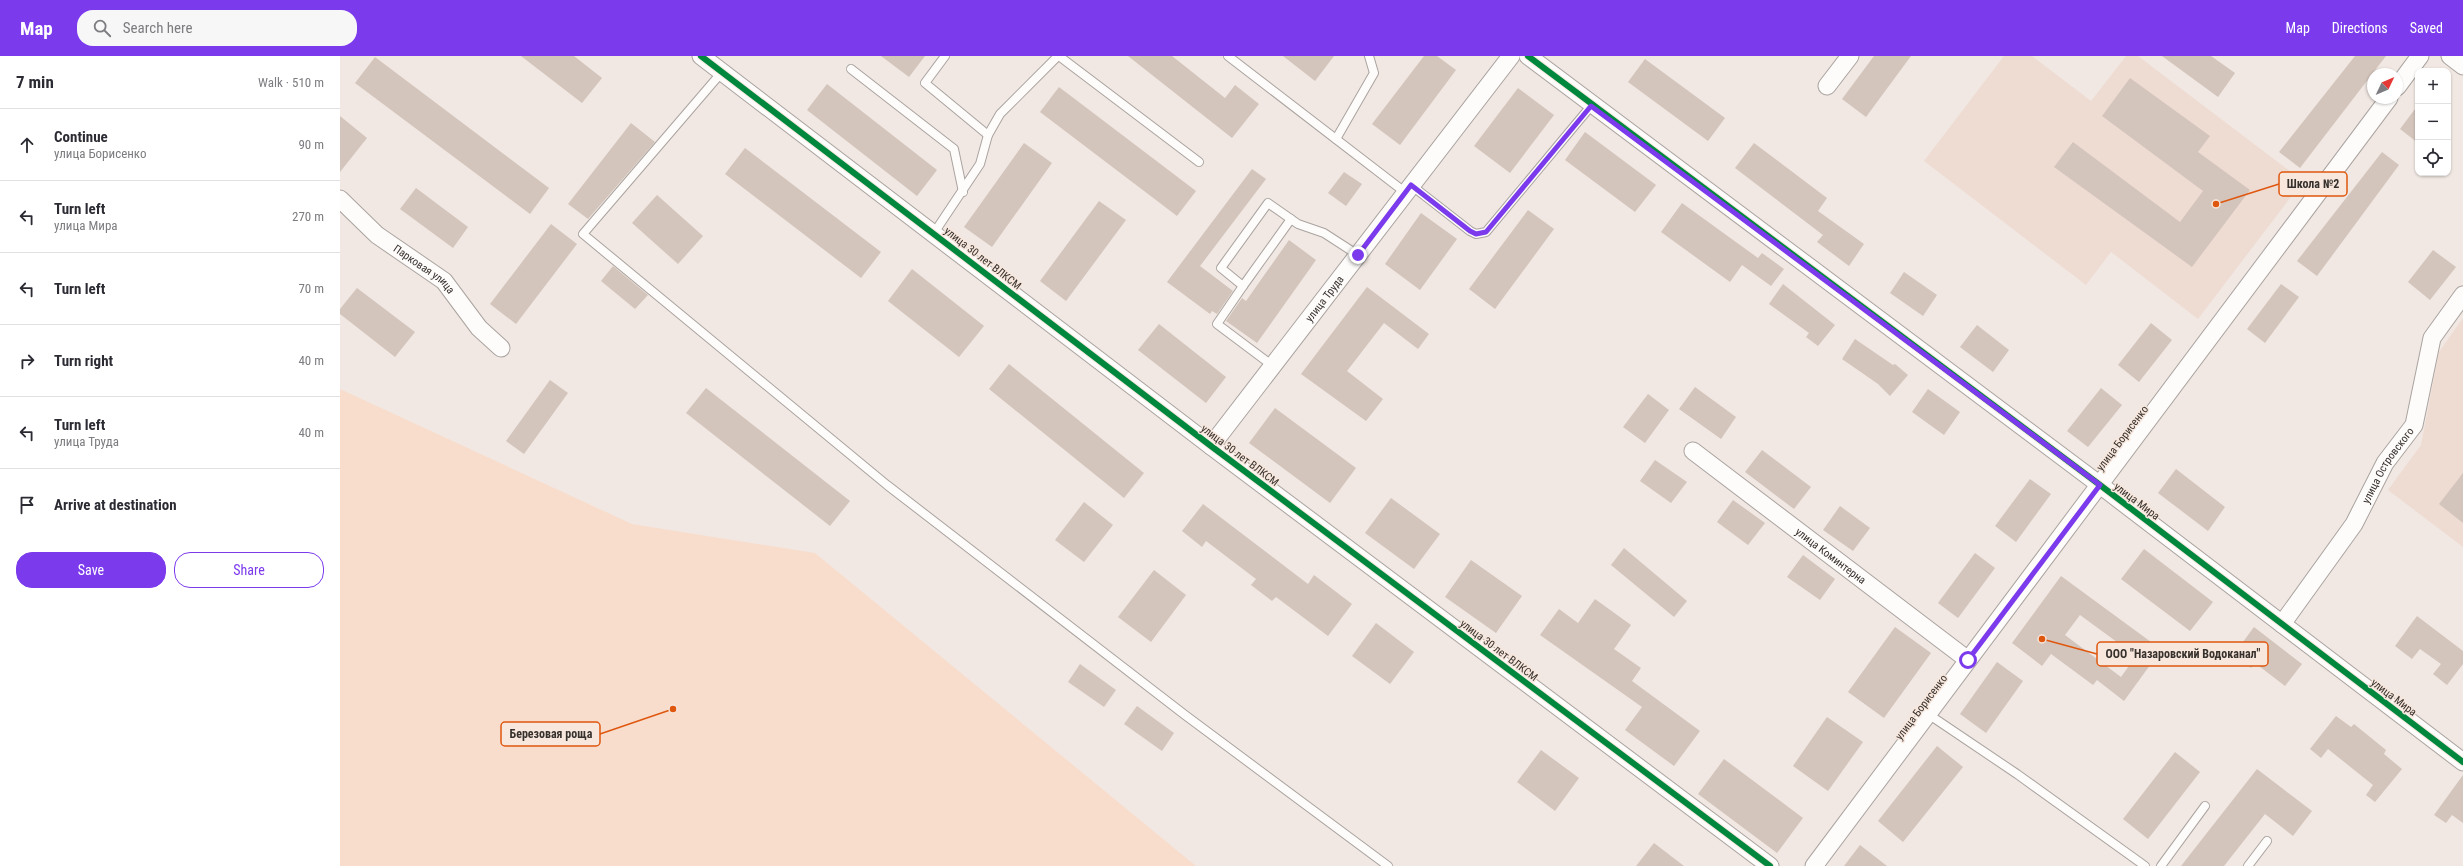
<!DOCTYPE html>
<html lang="en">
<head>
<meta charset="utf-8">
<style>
  :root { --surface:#fff; --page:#f7f7f7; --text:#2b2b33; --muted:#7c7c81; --line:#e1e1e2; --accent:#7c3aed }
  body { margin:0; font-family:"Roboto Condensed",sans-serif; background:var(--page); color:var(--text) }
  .controls { position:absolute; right:12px; top:12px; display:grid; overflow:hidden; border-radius:8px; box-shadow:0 1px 3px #0004 }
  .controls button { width:36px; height:36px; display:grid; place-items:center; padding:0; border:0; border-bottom:1px solid var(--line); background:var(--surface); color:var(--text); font:20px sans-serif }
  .compass { position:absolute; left:2027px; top:12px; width:36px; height:36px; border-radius:50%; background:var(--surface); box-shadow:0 1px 3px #0004; rotate:46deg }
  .stop { position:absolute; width:12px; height:12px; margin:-9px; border:3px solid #7c3aed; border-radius:50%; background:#fff }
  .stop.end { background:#7c3aed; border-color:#fff; box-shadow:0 1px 4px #0008 }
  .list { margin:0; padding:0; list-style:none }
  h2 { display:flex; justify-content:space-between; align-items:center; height:52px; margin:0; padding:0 16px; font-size:17px }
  h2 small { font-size:13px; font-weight:400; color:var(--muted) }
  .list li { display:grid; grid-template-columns:26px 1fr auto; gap:12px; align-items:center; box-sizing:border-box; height:72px; padding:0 16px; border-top:1px solid var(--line) }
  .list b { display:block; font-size:15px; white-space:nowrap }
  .list p { margin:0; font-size:13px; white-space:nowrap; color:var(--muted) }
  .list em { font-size:13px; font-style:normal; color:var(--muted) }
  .actions { display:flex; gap:8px; padding:12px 16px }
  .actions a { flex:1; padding:9px 0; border:1px solid var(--accent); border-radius:16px; text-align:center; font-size:14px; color:var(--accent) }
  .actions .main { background:var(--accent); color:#fff }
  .icon { flex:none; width:22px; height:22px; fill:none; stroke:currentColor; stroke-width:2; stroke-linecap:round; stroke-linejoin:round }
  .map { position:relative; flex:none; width:2123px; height:810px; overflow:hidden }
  header { display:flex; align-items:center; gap:24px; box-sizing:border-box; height:56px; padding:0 20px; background:var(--accent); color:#fff }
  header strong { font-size:19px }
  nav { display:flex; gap:22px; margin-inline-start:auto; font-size:14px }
  .search { width:280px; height:36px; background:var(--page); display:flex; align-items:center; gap:10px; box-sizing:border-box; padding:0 14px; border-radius:16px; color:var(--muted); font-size:15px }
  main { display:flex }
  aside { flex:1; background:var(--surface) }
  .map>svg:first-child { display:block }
  .built { fill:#eedcd3 }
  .green { fill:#f8ddcd }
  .building { fill:#d4c5bc; fill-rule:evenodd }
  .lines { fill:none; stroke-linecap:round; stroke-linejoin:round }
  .lane-casing { stroke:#aaa39f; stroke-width:10 }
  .street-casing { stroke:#aaa39f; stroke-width:19 }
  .lane { stroke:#fdfcfb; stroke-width:8 }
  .street { stroke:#fdfcfb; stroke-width:17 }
  .cycleway-casing { stroke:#f7e7dd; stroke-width:8 }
  .cycleway { stroke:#00873e; stroke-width:6 }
  .route { stroke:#7c3aed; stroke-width:5 }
  .labels { text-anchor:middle; stroke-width:3; stroke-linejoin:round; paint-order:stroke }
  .street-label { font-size:11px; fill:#37312d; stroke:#f7e7dd }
  .leader { fill:none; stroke:#df570e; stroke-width:1.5 }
  .callout-dot { fill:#df570e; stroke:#f7e7dd; stroke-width:1.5 }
  .callout { fill:#f7e7dd; stroke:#df570e; stroke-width:1.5 }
  .callout-label { font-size:12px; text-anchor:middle; font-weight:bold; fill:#37312d }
</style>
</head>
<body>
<header>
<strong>Map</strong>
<div class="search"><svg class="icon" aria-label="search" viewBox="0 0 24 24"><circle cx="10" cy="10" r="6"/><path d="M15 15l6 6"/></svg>Search here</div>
<nav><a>Map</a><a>Directions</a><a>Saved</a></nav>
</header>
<main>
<aside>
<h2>7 min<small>Walk · 510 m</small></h2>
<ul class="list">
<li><svg class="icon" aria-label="ahead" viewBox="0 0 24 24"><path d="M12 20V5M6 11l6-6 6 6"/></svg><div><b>Continue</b><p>улица Борисенко</p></div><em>90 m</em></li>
<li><svg class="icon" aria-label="left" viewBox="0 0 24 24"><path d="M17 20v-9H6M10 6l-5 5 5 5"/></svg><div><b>Turn left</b><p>улица Мира</p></div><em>270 m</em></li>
<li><svg class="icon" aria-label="left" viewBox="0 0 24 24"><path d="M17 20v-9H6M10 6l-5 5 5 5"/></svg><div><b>Turn left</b></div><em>70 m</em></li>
<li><svg class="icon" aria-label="right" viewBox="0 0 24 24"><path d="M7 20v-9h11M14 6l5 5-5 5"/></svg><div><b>Turn right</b></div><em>40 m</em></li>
<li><svg class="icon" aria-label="left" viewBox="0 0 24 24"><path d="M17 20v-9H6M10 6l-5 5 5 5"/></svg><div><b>Turn left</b><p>улица Труда</p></div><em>40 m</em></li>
<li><svg class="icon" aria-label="arrive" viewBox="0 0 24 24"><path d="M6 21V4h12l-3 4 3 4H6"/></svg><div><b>Arrive at destination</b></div></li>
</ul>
<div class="actions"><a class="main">Save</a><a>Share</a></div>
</aside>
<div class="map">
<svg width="2123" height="810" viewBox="0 0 2123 810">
  <rect width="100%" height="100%" fill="#f1e8e3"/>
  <g class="built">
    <polygon points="1664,0 1692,0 1751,45 1786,0 1798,0 1963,125 1858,263 1771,196 1746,229 1584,105"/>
    <polygon points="2123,262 2123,491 2048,434 2081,389 2099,296"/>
  </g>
  <polygon class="green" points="0,333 292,468 475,497 856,810 0,810"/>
  <g class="building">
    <polygon points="181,0 234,0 262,22 242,47"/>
    <polygon points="541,0 585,0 569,21"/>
    <polygon points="788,0 832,0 885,42 895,29 919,48 892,82"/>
    <polygon points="943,0 994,0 975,25"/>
    <polygon points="1084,0 1097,0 1116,14 1060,89 1032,68"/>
    <polygon points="1534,0 1571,0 1526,61 1502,43"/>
    <polygon points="1822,0 1871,0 1895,17 1878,41"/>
    <polygon points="2015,0 2046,0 1960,112 1939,96"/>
    <polygon points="35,1 209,132 190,158 15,27"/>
    <polygon points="1305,3 1385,62 1368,85 1288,26"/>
    <polygon points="1790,22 1870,80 1858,96 1910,134 1852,211 1714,111 1733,86 1840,166 1863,135 1762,60"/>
    <polygon points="487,28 597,114 577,140 467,54"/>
    <polygon points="719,31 856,135 837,160 700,56"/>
    <polygon points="1178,32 1214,59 1170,117 1134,90"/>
    <polygon points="2078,49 2078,87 2060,73"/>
    <polygon points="0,60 27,82 0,116"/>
    <polygon points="291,67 315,86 248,163 228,148"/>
    <polygon points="1245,76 1316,129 1295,156 1225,104"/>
    <polygon points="684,87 712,107 652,191 624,171"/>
    <polygon points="1414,87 1487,142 1478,155 1524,188 1509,210 1477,186 1483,179 1395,112"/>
    <polygon points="405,92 541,196 521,222 385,118"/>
    <polygon points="2042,96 2059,109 1977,220 1957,205"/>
    <polygon points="912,113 926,123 860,210 893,235 877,258 872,255 870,258 827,226"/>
    <polygon points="1004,116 1022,128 1006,150 988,137"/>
    <polygon points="76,132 128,171 113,192 60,153"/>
    <polygon points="317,139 363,180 338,208 292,167"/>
    <polygon points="759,145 786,164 726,245 700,225"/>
    <polygon points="1342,147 1418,202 1422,197 1444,213 1431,230 1402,209 1390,226 1321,176"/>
    <polygon points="1188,154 1214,173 1155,253 1129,233"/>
    <polygon points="1081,157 1117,183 1080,234 1045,208"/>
    <polygon points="211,168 237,188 176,268 150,248"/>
    <polygon points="949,184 976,204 917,287 886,265 902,242 906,245"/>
    <polygon points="2093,194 2116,211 2090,244 2068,226"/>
    <polygon points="273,210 308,239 295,253 261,225"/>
    <polygon points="572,213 644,270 619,301 548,245"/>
    <polygon points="1564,216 1597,239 1583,260 1550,237"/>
    <polygon points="1443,228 1495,269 1478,290 1466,281 1469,277 1429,248"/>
    <polygon points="1941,228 1959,241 1925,287 1907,273"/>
    <polygon points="1027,231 1089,278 1078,293 1044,267 1007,315 1043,343 1026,365 961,318"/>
    <polygon points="17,232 75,276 55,301 0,258 0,253"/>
    <polygon points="1811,267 1832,284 1799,326 1778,309"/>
    <polygon points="819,268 886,321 866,347 798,294"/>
    <polygon points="1637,269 1669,294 1653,316 1620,291"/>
    <polygon points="1515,283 1553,309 1555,308 1568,319 1550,340 1538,328 1502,303"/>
    <polygon points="669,308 804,417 784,442 649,333"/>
    <polygon points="210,324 228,337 184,398 166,385"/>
    <polygon points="1355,331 1396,361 1381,383 1339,353"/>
    <polygon points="366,332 510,445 490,470 346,357"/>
    <polygon points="1761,332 1782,349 1748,391 1727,375"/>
    <polygon points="1588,333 1620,356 1604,379 1572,356"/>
    <polygon points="1308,338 1329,354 1305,387 1283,371"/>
    <polygon points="935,352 1016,412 990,447 909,387"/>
    <polygon points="1422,394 1471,431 1454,453 1405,416"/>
    <polygon points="1315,404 1347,426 1331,447 1300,425"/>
    <polygon points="1836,413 1885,451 1868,475 1818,437"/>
    <polygon points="2123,417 2123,467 2099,448"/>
    <polygon points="1690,423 1711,438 1676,486 1655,470"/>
    <polygon points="1051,442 1100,478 1074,513 1025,477"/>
    <polygon points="1393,444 1425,467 1408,489 1377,466"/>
    <polygon points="744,446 773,469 744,506 715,484"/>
    <polygon points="863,448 968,528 974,519 1012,548 988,580 936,541 932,545 911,529 916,523 866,485 862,491 842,475"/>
    <polygon points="1500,450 1530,472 1513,495 1483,474"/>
    <polygon points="1284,492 1347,545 1334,561 1271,509"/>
    <polygon points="1804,493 1873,546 1850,575 1781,523"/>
    <polygon points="1635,497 1655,512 1618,562 1598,547"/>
    <polygon points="1463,499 1495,523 1480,544 1447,521"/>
    <polygon points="1131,504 1182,540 1156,577 1105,541"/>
    <polygon points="814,514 846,539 811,586 778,561"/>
    <path d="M1721 520 1811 586 1803 597 1813 605 1784 645 1757 624 1753 629 1711 598 1702 610 1672 587ZM1740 559 1796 600 1781 621 1725 579Z"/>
    <polygon points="1255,543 1291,569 1274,593 1301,612 1292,625 1360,675 1334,710 1285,674 1302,651 1200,579 1219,553 1238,567"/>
    <polygon points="2077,560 2123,595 2123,608 2107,629 2093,618 2101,608 2080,593 2072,603 2055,590"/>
    <polygon points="1036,567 1074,596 1050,628 1012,600"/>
    <polygon points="1555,571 1591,597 1544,662 1508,636"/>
    <polygon points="1914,571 1962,608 1945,630 1915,607 1911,612 1894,598"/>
    <polygon points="1657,606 1683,625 1646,677 1620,658"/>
    <polygon points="740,608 776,634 764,651 728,626"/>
    <polygon points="797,650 834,677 822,695 784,668"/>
    <polygon points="1996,660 2011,671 2014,668 2046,694 2044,698 2062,713 2035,746 2026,739 2033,729 1988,693 1981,702 1970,693"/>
    <polygon points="1487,661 1523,686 1488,735 1453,710"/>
    <polygon points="1597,690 1623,711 1563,786 1538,765"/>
    <polygon points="1201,694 1239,722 1215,755 1177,726"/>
    <polygon points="1835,696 1860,716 1808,783 1783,763"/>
    <polygon points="1384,703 1463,762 1437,797 1358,738"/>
    <polygon points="1917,713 1972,755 1953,780 1925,758 1884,810 1841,810"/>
    <polygon points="2123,719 2123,767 2112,759 2106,767 2094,759"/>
    <polygon points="1314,787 1344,810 1296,810"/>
    <polygon points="1520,789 1547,810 1504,810"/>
  </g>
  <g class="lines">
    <defs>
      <g id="lane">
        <polyline points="605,0 585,27 648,79"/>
        <polyline points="719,0 859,106"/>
        <polyline points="888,0 1066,137"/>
        <polyline points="511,13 614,93 623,136"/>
        <polyline points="382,16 243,178 547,429 845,659 1048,810"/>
        <polyline points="996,83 1034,17 1029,0"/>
        <polyline points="1071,129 1130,175 1136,178 1146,176 1251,50"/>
        <polyline points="594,177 640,108 648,79 660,58 718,0"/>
        <polyline points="903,230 951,163"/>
        <polyline points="933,310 877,268 903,230 881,212 928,147 958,168 984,177 1018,199"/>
        <polyline points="1588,658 1677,718 1805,810"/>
        <polyline points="1821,810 1865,750"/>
        <polyline points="1908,810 1927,785"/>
      </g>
      <g id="street">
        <polyline points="361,0 871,390 1430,810"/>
        <polyline points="1188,0 1760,429 2123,706"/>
        <polyline points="2110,0 2123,10"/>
        <polyline points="1487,30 1510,0"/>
        <polyline points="2057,31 2080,0"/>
        <path id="s1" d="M0 143 37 179 104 225 139 272 161 292"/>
        <path id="s2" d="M871 390 1171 0"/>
        <path id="s3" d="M1353 395 1628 604"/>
        <path id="s4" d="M1942 568 2014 468 2045 407 2074 369 2092 282 2123 239"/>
        <polyline points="1474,810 2049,42"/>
      </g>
    </defs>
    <use href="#lane" class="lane-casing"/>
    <use href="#street" class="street-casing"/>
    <use href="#lane" class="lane"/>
    <use href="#street" class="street"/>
    <defs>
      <g id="cycleway">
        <polyline points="361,0 871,390 1430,810"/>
        <polyline points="1188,0 1760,429 2123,706"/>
      </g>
    </defs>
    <use href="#cycleway" class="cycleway-casing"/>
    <use href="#cycleway" class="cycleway"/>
  </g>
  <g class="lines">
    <polyline class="route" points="1018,199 1071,129 1130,175 1136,178 1146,176 1251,50 1760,429 1628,604"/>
  </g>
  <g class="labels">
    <g class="street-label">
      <text transform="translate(643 202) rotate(38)" y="4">улица 30 лет ВЛКСМ</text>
      <text dy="4" stroke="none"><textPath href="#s1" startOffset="110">Парковая улица</textPath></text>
      <text dy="4" stroke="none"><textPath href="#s2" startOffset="186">улица Труда</textPath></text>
      <text transform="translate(1782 382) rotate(-53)" y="4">улица Борисенко</text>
      <text transform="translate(900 399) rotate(37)" y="4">улица 30 лет ВЛКСМ</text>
      <text dy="4" stroke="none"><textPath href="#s4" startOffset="191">улица Островского</textPath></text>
      <text transform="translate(1797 445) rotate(37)" y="4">улица Мира</text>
      <text dy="4" stroke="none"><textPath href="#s3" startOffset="173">улица Коминтерна</textPath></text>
      <text transform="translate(1159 594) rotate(37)" y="4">улица 30 лет ВЛКСМ</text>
      <text transform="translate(2054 641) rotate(37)" y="4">улица Мира</text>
      <text transform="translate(1581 651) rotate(-53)" y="4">улица Борисенко</text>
    </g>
  </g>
  <path class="leader" d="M1876 148L1939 128M1702 583L1757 598M333 653L260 678"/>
  <g class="callout-dot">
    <circle cx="1876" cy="148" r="4"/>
    <circle cx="1702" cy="583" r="4"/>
    <circle cx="333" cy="653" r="4"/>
  </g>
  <g class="callout">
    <rect x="1939" y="116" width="68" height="24" rx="4"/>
    <rect x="1757" y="586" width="171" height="24" rx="4"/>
    <rect x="161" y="666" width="99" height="24" rx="4"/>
  </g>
  <g class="callout-label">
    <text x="1973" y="132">Школа №2</text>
    <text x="1843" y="602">ООО "Назаровский Водоканал"</text>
    <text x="211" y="682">Березовая роща</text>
  </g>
</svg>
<div class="controls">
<button>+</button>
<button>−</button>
<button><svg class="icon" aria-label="locate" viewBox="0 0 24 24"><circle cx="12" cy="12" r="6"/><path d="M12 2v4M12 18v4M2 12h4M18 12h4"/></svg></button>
</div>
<svg class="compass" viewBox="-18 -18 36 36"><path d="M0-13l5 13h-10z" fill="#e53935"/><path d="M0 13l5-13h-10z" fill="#7c7c81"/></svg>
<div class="stop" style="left:1628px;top:604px"></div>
<div class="stop end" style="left:1018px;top:199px"></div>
</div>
</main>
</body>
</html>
